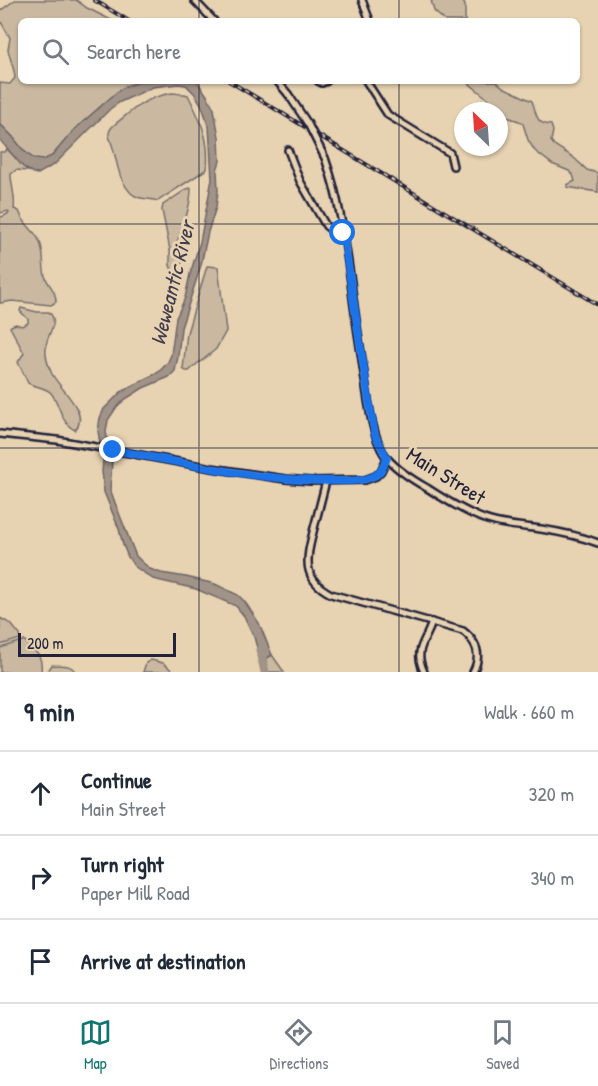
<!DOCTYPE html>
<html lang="en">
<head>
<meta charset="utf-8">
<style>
  :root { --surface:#fff; --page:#f2f2f3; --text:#1f2937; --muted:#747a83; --line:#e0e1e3; --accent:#0f766e }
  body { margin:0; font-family:"Patrick Hand",sans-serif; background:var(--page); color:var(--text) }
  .compass { position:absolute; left:454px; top:102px; width:54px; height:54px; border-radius:50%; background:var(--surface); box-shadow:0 2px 4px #0004; rotate:335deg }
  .scale { position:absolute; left:18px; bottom:15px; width:158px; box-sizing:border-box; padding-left:6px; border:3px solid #22223b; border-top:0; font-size:16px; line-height:21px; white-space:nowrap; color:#22223b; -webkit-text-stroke:4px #e7d2b1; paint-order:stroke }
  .stop { position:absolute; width:18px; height:18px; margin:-14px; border:4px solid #1a73e8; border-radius:50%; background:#fff }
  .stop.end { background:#1a73e8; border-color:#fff; box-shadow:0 2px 6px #0008 }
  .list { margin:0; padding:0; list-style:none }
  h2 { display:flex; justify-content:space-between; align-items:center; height:78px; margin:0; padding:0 24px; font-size:26px }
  h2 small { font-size:20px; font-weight:400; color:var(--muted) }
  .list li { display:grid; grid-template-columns:39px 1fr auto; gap:18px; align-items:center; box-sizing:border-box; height:84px; padding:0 24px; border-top:2px solid var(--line) }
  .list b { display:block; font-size:22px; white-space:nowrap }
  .list p { margin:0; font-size:20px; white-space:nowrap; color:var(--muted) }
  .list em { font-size:20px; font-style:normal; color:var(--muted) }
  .icon { flex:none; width:33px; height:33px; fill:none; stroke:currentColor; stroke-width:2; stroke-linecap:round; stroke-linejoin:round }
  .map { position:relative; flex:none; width:598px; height:672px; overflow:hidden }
  .search { position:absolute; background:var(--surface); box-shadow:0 2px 4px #0004; left:18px; right:18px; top:18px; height:66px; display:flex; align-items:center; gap:15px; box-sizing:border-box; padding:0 21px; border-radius:9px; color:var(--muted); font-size:22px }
  .sheet { height:330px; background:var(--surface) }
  nav { display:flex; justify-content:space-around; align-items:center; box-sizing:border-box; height:84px; border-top:2px solid var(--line); background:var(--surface); font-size:16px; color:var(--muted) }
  nav a { display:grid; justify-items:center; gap:3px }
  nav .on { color:var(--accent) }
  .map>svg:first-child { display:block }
  .green { fill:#cab9a0; stroke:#766e6e; stroke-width:1.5 }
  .water { fill:#a19387; stroke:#6e6669; stroke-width:1.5 }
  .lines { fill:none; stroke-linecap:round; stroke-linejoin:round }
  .river { stroke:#a19387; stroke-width:9 }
  .street-casing { stroke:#22223b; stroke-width:10 }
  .street { stroke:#e7d2b1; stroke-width:5 }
  .rail-casing { stroke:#22223b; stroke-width:4 }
  .rail { stroke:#e7d2b1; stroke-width:1.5; stroke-dasharray:4.5; stroke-linecap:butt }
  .street-bridge-casing { stroke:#22223b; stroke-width:10; stroke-linecap:butt }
  .street-bridge { stroke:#e7d2b1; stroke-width:5 }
  .route { stroke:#1a73e8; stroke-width:8 }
  .grid { fill:none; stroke:#22223b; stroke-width:1.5; stroke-opacity:0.55 }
  .labels { text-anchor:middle; stroke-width:6; stroke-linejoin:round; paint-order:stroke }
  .street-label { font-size:21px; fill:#22223b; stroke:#e7d2b1 }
  .water-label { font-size:22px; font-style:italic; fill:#423e4e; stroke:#e7d2b1 }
</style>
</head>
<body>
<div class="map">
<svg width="598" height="672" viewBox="0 0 598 672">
  <rect width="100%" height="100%" fill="#e7d2b1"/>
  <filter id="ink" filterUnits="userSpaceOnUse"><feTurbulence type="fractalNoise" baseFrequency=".0167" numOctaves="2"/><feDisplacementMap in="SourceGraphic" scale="12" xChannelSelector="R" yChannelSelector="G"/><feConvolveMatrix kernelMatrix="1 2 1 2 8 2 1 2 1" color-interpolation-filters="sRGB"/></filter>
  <g filter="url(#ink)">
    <g class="green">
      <polygon points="15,0 76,0 87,8 113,21 21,21 21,81 142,81 127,86 117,92 75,129 52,156 43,160 34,159 24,151 12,136 0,124 0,83 10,84 15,78 14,71 8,50 10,38 0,20 0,11"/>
      <polygon points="431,0 462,0 465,5 465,21 445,21 434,11"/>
      <path d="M466 81H496L503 87 532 101C537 114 535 124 551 125L553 131 551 141 554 145 573 157 587 170 598 173V192L567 187V185L575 181 573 175 569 171 552 164 535 151 528 140 523 124 519 121 507 117 501 113 487 98Z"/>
      <path d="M172 93 184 94 188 95C201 121 210 139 207 169L158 201C149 198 138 200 131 193 118 179 118 165 113 148 112 144 109 138 109 134 109 130 111 128 113 126 134 109 144 98 172 93Z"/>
      <path d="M7 149 28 171 16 170 11 174C11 187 16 196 14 209L19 211C24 225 31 227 38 238 45 249 42 264 45 276 48 286 56 289 56 302L51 305 12 301 0 303V217L4 216 9 213 8 211 0 213V152H5Z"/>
      <path d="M191 188C191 206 184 225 177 242 182 254 186 265 175 273H173L170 265V250L162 210 163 205 187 189Z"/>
      <polygon points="207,266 218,267 226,331 216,349 203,360 198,363 189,371 186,371 183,369 187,333"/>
      <path d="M21 308 37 312H49C60 323 47 333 46 346 45 355 48 366 52 374 60 389 91 414 75 430 60 423 61 405 51 393 45 387 35 387 28 383L18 362 24 353 10 327 11 326 16 324 22 326 28 323V319L20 311Z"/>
      <polygon points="0,618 11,624 20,635 20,639 0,645"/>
      <path d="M22 641H25C36 653 43 655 41 672H0V648Z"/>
      <polygon points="272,655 284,672 263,672 261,662"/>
      <polygon points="151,660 163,663 174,672 143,672 146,663"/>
      <path d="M52 665C61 666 71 663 75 672H47Z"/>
    </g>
    <polygon class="water" points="142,81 197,81 208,97 214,109 219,137 220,161 217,170 218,191 216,207 208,232 201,265 181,328 178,357 175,371 169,377 143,388 124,400 116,408 108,420 106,432 112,462 110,490 130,541 136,556 141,561 150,569 161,573 186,577 215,584 238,595 245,602 259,623 272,655 261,662 254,637 244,616 236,606 196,589 153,579 134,566 128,557 123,545 119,529 104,492 102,471 103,461 98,431 100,418 104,409 121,392 159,372 168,362 171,355 176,318 185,298 190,274 200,242 212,179 209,126 201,104 195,94 186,85 178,84 153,87 120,102 110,109 55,164 38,174 33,173 23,167 0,140 0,124 12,136 24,151 34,159 43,160 52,156 75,129 117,92 126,86"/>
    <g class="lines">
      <polyline class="river" points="260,650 265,672"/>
      <defs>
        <g id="street">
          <polyline points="194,0 214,21"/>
          <polyline points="362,0 370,21"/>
          <polyline points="277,81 288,94"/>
          <polyline points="318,81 322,83 327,81"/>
          <polyline points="366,81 388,115 450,153 453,166"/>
          <path d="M288 150 300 181 326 226C332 231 335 233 343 233"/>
          <path d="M325 158C339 197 345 240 351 282 354 310 359 339 363 367 367 392 371 439 387 458 398 471 413 480 427 488 444 499 460 509 479 517 498 525 520 526 541 529 560 532 580 536 598 543"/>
          <polyline points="0,434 57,440 212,468 285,479 310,481 365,480 376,476 381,471 387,458"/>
          <path d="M326 481C322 497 318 513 314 528 307 557 300 578 331 594L463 631C477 642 482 655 473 672"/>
          <path d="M424 672C413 649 426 642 432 622"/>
        </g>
      </defs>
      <use href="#street" class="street-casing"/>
      <use href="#street" class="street"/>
      <defs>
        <g id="rail">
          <polyline points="94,0 129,21"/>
          <polyline points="229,81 598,305"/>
        </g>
      </defs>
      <use href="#rail" class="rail-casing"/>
      <use href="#rail" class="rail"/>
      <defs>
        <polyline id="street-bridge" points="288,94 308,124 325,158"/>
      </defs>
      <use href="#street-bridge" class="street-bridge-casing"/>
      <use href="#street-bridge" class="street-bridge"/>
    </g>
  </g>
  <g class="lines" filter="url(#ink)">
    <path class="route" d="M113 450C186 463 259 481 333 481 346 481 362 482 374 476 381 473 384 465 387 458L375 435 369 401 343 233"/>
  </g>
  <path class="grid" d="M199 0V21M399 0V21M199 81V672M399 81V672M0 224H598M0 448H598"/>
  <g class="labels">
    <g class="street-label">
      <text transform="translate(446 476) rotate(32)" y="7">Main Street</text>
    </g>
    <g class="water-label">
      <text transform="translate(172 283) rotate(-76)" y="8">Weweantic River</text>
    </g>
  </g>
</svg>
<svg class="compass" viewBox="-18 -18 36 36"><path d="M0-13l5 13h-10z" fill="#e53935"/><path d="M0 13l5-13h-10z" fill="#747a83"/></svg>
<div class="scale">200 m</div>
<div class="stop" style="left:343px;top:233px"></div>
<div class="stop end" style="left:113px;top:450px"></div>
<div class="search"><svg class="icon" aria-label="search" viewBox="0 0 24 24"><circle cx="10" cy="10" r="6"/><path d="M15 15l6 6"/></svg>Search here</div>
</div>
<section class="sheet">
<h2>9 min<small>Walk · 660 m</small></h2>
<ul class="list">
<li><svg class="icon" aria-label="ahead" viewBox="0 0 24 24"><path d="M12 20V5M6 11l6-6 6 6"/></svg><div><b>Continue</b><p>Main Street</p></div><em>320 m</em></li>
<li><svg class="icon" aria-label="right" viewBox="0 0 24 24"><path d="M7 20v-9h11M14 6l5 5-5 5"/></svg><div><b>Turn right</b><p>Paper Mill Road</p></div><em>340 m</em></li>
<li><svg class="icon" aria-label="arrive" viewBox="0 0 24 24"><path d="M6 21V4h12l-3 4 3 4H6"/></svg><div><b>Arrive at destination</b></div></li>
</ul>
</section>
<nav>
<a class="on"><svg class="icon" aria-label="map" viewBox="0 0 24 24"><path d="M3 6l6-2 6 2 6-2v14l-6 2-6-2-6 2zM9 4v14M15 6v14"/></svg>Map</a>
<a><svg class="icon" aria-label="directions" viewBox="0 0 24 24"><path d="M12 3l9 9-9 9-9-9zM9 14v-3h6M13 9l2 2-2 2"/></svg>Directions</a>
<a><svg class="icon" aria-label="saved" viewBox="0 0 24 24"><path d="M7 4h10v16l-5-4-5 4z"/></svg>Saved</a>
</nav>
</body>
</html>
